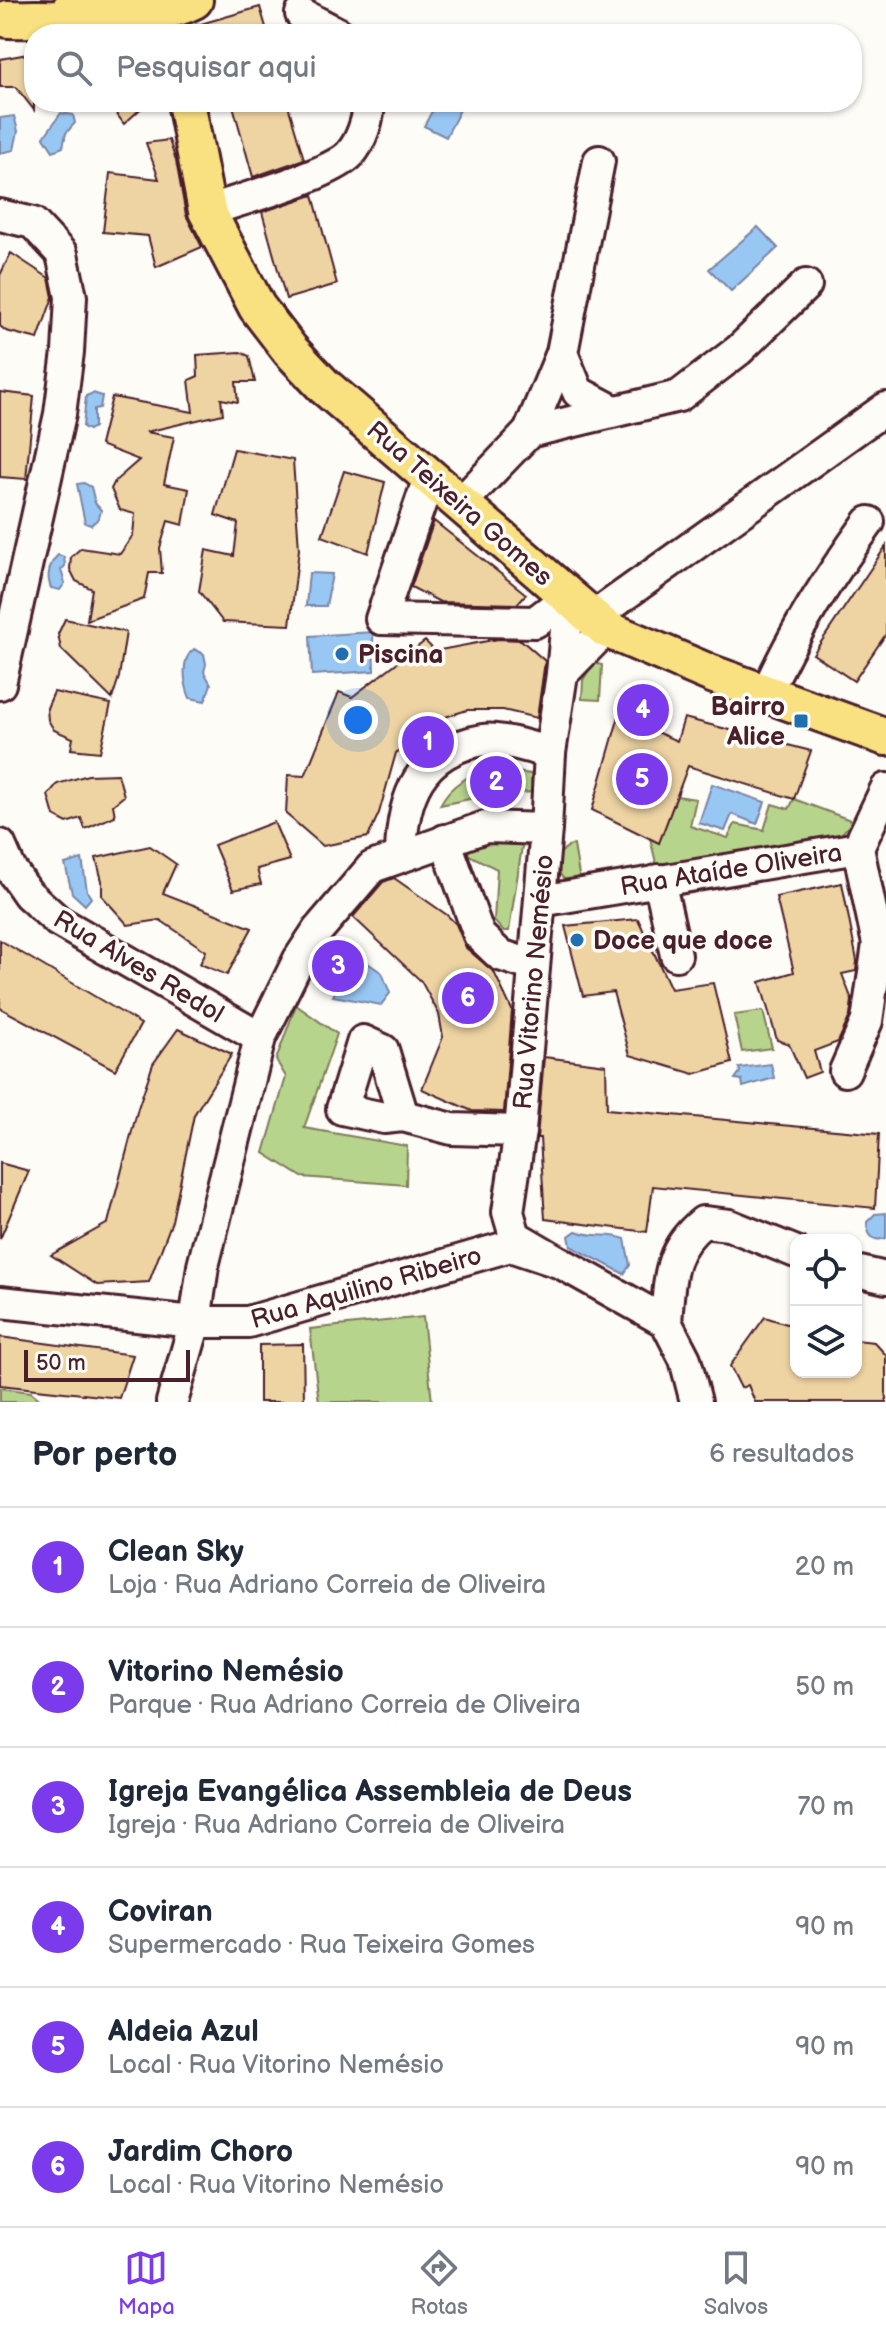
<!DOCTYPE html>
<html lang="pt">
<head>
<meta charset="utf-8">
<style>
  :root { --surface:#fff; --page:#f2f2f3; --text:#1f2937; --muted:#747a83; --line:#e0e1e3; --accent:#7c3aed }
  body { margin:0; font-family:"Balsamiq Sans",sans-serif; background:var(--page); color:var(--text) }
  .controls { position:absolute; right:24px; bottom:24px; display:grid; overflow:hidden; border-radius:16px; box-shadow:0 2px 6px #0004 }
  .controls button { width:72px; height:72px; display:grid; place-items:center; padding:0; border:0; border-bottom:2px solid var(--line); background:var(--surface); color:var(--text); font:40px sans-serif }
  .scale { position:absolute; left:24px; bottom:20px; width:166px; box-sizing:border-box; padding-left:8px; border:4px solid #4a1f2b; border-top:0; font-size:22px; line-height:28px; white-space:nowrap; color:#4a1f2b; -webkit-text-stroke:6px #fdfcf7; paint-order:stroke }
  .you { position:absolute; left:358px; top:720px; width:28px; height:28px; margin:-20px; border:6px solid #fff; border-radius:50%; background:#1a73e8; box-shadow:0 0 0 12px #1a73e833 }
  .badge { display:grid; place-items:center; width:52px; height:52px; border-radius:50%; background:var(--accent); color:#fff; font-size:26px; font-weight:700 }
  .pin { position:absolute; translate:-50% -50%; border:4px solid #fff; box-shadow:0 2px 8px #0006 }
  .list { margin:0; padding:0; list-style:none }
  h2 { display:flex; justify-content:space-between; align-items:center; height:104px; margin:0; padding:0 32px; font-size:34px }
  h2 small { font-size:26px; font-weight:400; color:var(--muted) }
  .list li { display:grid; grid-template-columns:52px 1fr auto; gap:24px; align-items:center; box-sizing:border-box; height:120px; padding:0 32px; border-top:2px solid var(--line) }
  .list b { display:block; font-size:30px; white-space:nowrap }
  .list p { margin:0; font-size:26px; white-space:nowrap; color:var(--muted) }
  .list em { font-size:26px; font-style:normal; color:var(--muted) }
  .icon { flex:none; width:44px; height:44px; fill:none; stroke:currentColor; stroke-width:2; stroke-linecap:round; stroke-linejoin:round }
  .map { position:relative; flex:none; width:886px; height:1402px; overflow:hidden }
  .search { position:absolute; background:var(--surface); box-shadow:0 2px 6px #0004; left:24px; right:24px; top:24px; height:88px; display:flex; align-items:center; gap:20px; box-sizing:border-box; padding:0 28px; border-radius:32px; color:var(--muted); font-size:30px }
  .sheet { height:824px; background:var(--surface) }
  nav { display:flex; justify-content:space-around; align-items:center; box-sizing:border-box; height:112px; border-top:2px solid var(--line); background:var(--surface); font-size:22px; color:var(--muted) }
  nav a { display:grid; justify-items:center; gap:4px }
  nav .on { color:var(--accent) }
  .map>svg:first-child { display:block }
  .green { fill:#b7d48c; stroke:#807a5c; stroke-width:2 }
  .water { fill:#99c7f4; stroke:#7984a4; stroke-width:2 }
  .building { fill:#eed3a3; stroke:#4a1f2b; stroke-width:2 }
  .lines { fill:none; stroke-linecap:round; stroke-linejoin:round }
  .minor-casing { stroke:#4a1f2b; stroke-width:36 }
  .major-casing { stroke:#4a1f2b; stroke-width:42 }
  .minor { stroke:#fdfcf7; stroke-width:30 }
  .major { stroke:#f9e181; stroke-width:36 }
  .poi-dot { fill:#1f6fb2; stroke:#fdfcf7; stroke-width:3 }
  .labels { text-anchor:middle; stroke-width:7; stroke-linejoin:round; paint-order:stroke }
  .street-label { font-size:26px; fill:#4a1f2b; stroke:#fdfcf7 }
  .poi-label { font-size:26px; font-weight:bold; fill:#4a1f2b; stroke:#fdfcf7; text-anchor:start }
</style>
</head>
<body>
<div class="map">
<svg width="886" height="1402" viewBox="0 0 886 1402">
  <rect width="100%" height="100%" fill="#fdfcf7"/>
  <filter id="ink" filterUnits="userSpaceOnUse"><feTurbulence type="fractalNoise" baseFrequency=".0125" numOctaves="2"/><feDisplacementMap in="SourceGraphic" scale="16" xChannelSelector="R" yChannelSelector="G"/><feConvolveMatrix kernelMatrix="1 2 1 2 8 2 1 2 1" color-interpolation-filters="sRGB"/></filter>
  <g filter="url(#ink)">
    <g class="green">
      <polygon points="593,663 602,665 600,700 582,699 583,680"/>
      <path d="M492 769 531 774 532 792 484 796 440 805C451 783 469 775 492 769Z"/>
      <polygon points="677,796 696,799 690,826 728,838 735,824 764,830 772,804 789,809 794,799 853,821 837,839 657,867 650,838 659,842"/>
      <polygon points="510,832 523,840 509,931 503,931 494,921 497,869 467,854 480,836 499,844"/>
      <path d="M574 845 579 875 577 883C553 885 551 848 574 845Z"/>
      <polygon points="296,1005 337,1034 304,1128 407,1146 406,1185 302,1177 264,1153 286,1077 276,1060"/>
      <polygon points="763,1011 772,1048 742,1052 734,1015"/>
      <polygon points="423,1317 432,1402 319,1402 310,1329"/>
      <polygon points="0,1388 31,1392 43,1402 0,1402"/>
    </g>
    <g class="water">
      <polygon points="437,102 464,102 446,137 424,126"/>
      <polygon points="61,113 73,115 75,123 66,133 63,147 53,151 44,137"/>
      <polygon points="14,116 18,131 14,150 0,153 0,118"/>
      <polygon points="758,227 778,248 731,291 709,269"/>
      <polygon points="93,393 102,396 100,408 94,409 94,427 89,430 83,427 86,396"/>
      <polygon points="84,483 91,487 95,503 101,510 99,518 91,525 85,523 77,484"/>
      <path d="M58 555 64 557 65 566 61 570 65 583 60 590 51 588C46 576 49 564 58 555Z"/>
      <polygon points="309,573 332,574 326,606 306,606"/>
      <polygon points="373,632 374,671 312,675 310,636"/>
      <path d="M194 649 204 654 206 664 204 672 211 684 205 701 190 698C184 683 180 659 194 649Z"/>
      <polygon points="712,784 765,802 757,824 732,814 725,831 699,823"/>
      <polygon points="82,859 87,891 91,898 85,905 72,893 65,864"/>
      <polygon points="355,954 382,973 390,993 381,1005 333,996"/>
      <polygon points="771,1064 774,1078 743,1087 742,1080 735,1079 740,1072 739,1068"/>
      <path d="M886 1213V1238C872 1243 867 1234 867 1222L875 1214Z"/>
      <path d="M576 1231C596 1239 608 1232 625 1239L630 1265 624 1274 571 1246 569 1236Z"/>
    </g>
    <g class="building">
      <polygon points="260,7 268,34 184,34 183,29"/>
      <polygon points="28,54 29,60 34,59 34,110 16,87 0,87 0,59"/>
      <polygon points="108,102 148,102 124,124"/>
      <polygon points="232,102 287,102 304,159 253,177"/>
      <polygon points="169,140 176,161 186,215 202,247 156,267 148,236 103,232 110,173 159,179 146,143"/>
      <polygon points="313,195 337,284 286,299 262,212"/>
      <polygon points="11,253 49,278 53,297 38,339 6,331 0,326 0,275"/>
      <polygon points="240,352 249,356 255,382 236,382 238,402 221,399 223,414 146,432 174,437 164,484 189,489 183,525 168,521 160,548 162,573 149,573 144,599 87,620 92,589 76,581 70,569 71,557 81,548 120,554 133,535 135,514 120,510 111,489 115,481 139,460 100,445 112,397 193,412 189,380 198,376 197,355"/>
      <polygon points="0,392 34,396 26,479 0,477"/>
      <polygon points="234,449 293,460 299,549 290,625 223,622 199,591 206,550 234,556 238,523 215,515"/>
      <polygon points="344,471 385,482 368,553 322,536"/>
      <polygon points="434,521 526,594 517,604 440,602 411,587"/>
      <polygon points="886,546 886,634 854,681 813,654"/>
      <polygon points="65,619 126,632 119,677 112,699 61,649 58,634"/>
      <polygon points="498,639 521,640 545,661 537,718 503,710 467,710 439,719 411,737 396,753 379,813 368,837 323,846 286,814 288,775 305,776 339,692 352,697 425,641 435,651"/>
      <polygon points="54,692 111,704 100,752 71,749 73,738 54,730 48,720 47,708"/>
      <polygon points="619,716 677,741 684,718 811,751 794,799 688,766 659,843 592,810"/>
      <polygon points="118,774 124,796 113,805 115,816 85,829 81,818 67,823 54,816 48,795 57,784 88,775"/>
      <polygon points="274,822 290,860 257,869 261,884 233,890 214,845"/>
      <polygon points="150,846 176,864 163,893 252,928 227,975 200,964 206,951 160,920 128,925 102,896 102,881 96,858"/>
      <polygon points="394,878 447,915 456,924 466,948 494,972 512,1010 504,1112 472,1111 422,1089 443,1037 439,1014 421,981 353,917 383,882"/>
      <polygon points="842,883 857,961 856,971 842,974 852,1000 850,1016 838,1042 814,1051 820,1072 804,1078 789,1044 777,1040 760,982 794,972 776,897"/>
      <polygon points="638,919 671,989 713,983 732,1063 694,1074 630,1055 613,992 583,996 565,926"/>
      <polygon points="0,940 141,1024 115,1070 0,1008"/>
      <polygon points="178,1029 232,1054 194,1115 172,1221 149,1282 97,1285 51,1255 108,1223 138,1108 153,1064"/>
      <polygon points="544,1057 606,1065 607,1109 879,1134 875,1208 653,1186 647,1232 545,1219 540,1138 537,1138"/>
      <polygon points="0,1163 29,1171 0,1239"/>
      <polygon points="765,1317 796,1327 796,1372 856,1372 856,1340 874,1342 886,1355 886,1402 755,1402 748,1385 741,1388 730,1366"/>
      <polygon points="0,1337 133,1355 119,1398 0,1385"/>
      <polygon points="303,1344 304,1402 259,1402 259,1345"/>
    </g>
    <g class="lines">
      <defs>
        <g id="minor">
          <polyline points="301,14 339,34"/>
          <path d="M207 211C239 200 331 175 350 154 361 142 369 118 369 102"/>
          <polyline points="0,215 33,223 62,254 71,297 68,352 60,414 0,684"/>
          <polyline points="562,353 578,392 612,410"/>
          <polyline points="529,432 562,353 599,161"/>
          <polyline points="429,478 381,619 535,622 569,596"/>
          <polyline points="459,505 529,432 679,396 739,350 806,285"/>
          <polyline points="592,618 886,408"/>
          <polyline points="562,674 606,629"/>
          <path d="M766 694C794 631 829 577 869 522"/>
          <polyline points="445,840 479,935 500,955 534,966"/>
          <polyline points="0,845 10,868 28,894 58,921 260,1038"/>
          <path d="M401 855C402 797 419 751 483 740 499 737 533 748 550 753"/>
          <polyline points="659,880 676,955"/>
          <polyline points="540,901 858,848 886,789"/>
          <polyline points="845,1071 867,1021 878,944 858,848"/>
          <polyline points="403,1116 384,1118 342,1109 363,1041 383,1050 403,1116 452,1129 520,1131"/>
          <polyline points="561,1263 515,1236 508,1212 520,1131 546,829 550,753 562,674 569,596"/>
          <polyline points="856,1271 886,1278"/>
          <polyline points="0,1302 195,1322 248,1322 510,1246 561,1263 666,1322"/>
          <path d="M666 1322C670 1279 667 1251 703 1222L729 1225 796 1252"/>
          <polyline points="666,1322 685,1359 696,1402"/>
          <polyline points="172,1402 195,1322 203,1266 260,1038 299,959 318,930 372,867 485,827 546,829"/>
        </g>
        <g id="major">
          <path d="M124 0C150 14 169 13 194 0"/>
          <polyline points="72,6 127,2"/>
          <path d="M8 19C51 20 93 15 132 34"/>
          <polyline points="186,102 207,211 257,307 290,350 324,386 606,629 712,674 886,737"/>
        </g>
      </defs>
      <use href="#minor" class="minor-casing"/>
      <use href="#major" class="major-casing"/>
      <use href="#minor" class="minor"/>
      <use href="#major" class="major"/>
    </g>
  </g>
  <g class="poi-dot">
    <circle cx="342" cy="654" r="8"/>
    <rect x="793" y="713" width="16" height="16" rx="4"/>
    <circle cx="577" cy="940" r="8"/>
  </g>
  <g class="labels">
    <g class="street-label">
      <text transform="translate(460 503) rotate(41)" y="9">Rua Teixeira Gomes</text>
      <text transform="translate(731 869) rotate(-9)" y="9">Rua Ataíde Oliveira</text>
      <text transform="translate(139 966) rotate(31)" y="9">Rua Alves Redol</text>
      <text transform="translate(533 982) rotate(-85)" y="9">Rua Vitorino Nemésio</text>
      <text transform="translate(366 1287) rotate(-16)" y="9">Rua Aquilino Ribeiro</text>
    </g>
    <g class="poi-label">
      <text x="358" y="663">Piscina</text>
      <text x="785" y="715" text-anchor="end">Bairro<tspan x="785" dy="30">Alice</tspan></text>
      <text x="593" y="949">Doce que doce</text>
    </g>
  </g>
</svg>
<div class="controls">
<button><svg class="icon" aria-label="locate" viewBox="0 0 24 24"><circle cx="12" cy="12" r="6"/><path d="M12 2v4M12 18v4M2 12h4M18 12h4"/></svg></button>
<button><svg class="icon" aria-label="layers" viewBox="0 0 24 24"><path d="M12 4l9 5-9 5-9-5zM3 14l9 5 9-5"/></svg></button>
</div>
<div class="scale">50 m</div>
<div class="you"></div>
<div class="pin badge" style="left:428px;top:742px">1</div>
<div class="pin badge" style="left:496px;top:782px">2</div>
<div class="pin badge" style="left:338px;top:966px">3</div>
<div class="pin badge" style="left:643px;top:710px">4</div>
<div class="pin badge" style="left:642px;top:779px">5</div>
<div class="pin badge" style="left:468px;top:998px">6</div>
<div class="search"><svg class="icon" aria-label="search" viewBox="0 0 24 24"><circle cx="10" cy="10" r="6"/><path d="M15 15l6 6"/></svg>Pesquisar aqui</div>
</div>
<section class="sheet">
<h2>Por perto<small>6 resultados</small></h2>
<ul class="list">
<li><span class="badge">1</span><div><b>Clean Sky</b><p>Loja · Rua Adriano Correia de Oliveira</p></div><em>20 m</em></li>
<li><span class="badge">2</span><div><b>Vitorino Nemésio</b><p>Parque · Rua Adriano Correia de Oliveira</p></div><em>50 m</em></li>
<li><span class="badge">3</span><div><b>Igreja Evangélica Assembleia de Deus</b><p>Igreja · Rua Adriano Correia de Oliveira</p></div><em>70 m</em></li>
<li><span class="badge">4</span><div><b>Coviran</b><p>Supermercado · Rua Teixeira Gomes</p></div><em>90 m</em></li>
<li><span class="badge">5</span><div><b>Aldeia Azul</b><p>Local · Rua Vitorino Nemésio</p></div><em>90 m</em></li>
<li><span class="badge">6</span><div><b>Jardim Choro</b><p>Local · Rua Vitorino Nemésio</p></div><em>90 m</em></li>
</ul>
</section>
<nav>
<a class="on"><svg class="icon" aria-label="map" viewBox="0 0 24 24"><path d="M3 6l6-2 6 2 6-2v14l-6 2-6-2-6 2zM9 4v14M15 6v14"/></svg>Mapa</a>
<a><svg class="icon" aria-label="directions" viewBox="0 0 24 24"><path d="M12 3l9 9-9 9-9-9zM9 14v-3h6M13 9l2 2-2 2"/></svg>Rotas</a>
<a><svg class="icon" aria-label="saved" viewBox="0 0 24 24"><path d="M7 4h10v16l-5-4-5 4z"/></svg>Salvos</a>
</nav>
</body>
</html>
